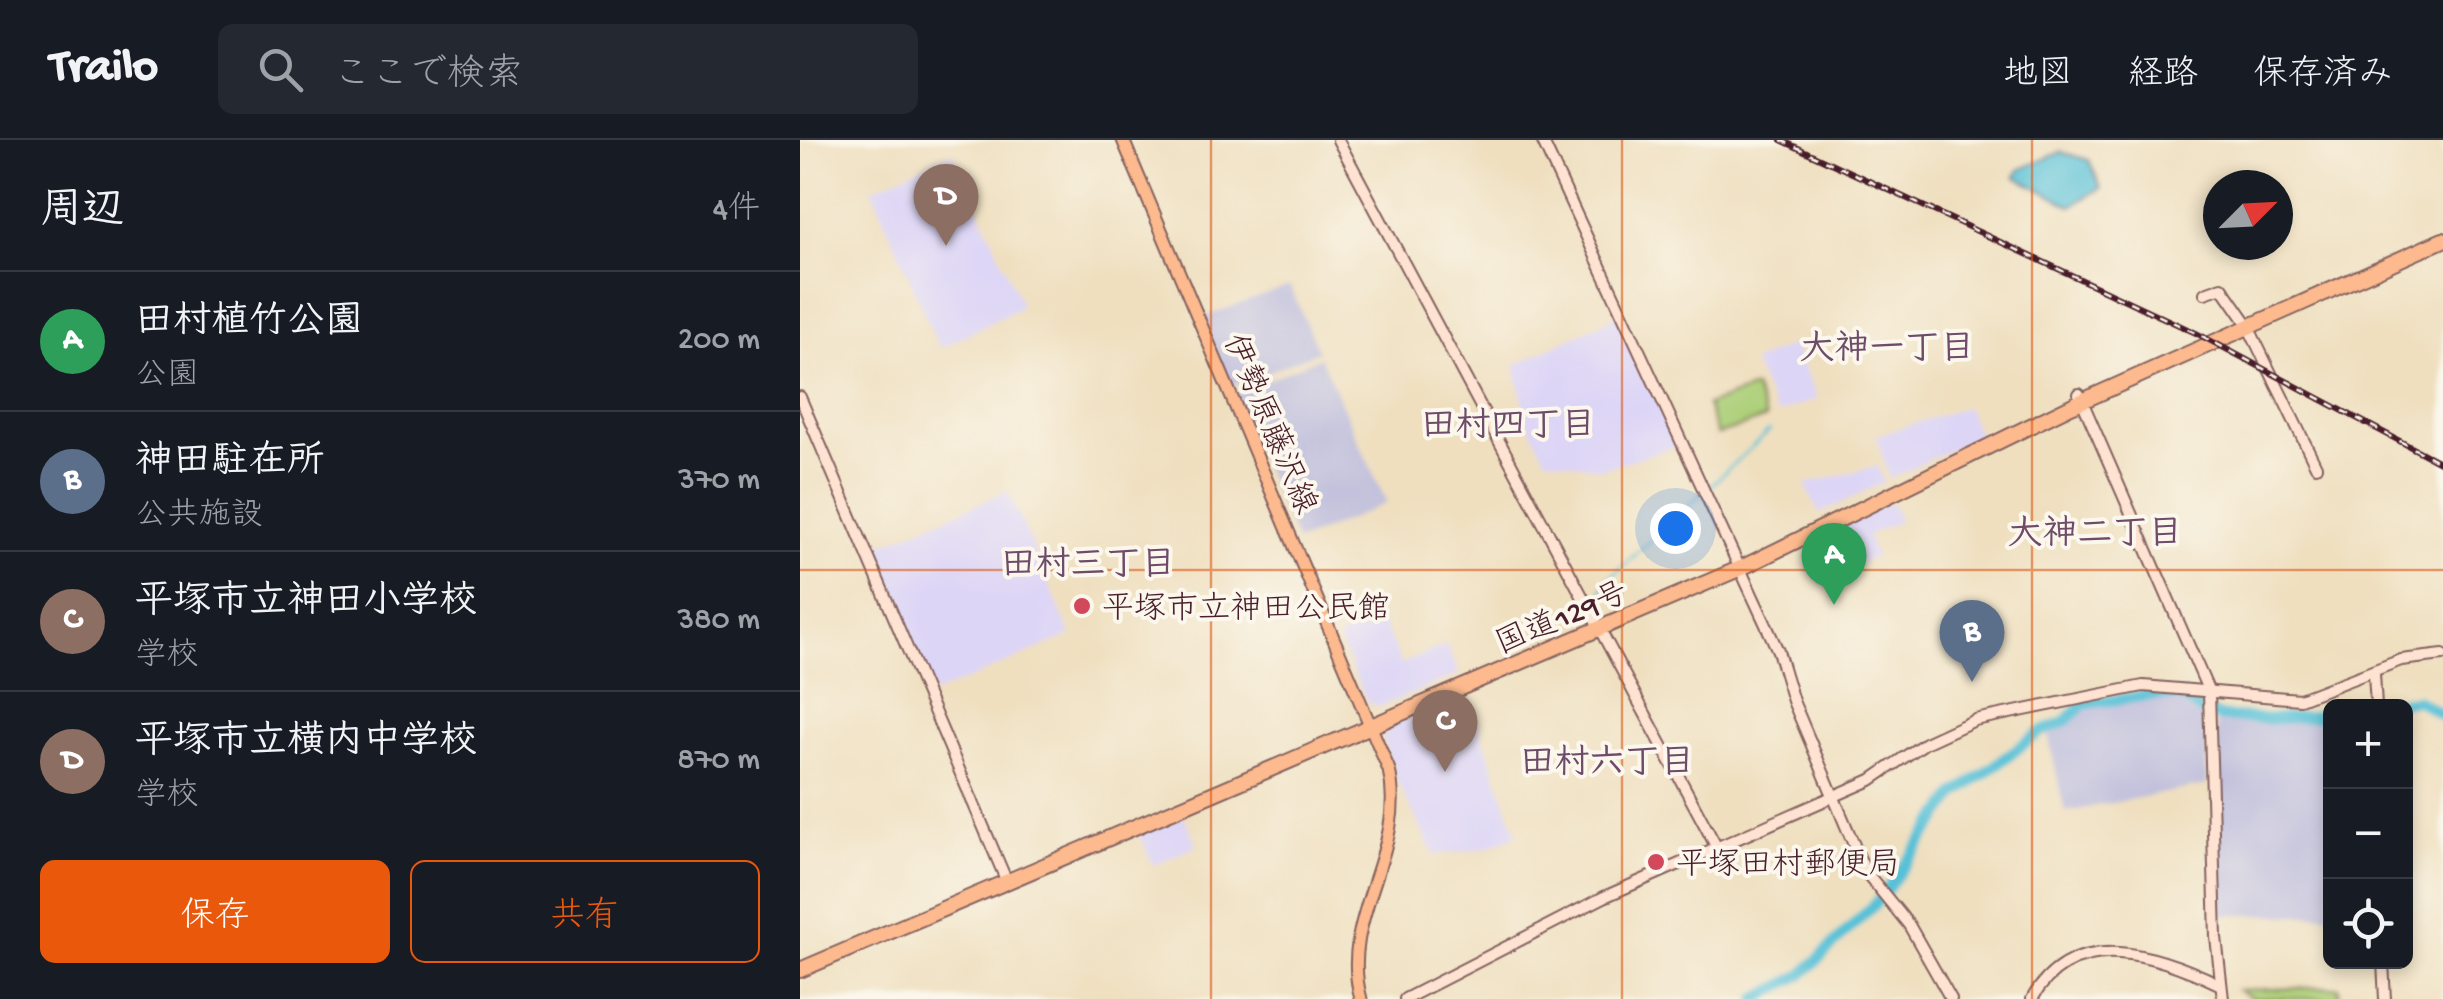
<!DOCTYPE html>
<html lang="ja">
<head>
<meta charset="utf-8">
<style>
  :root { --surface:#171b24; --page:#242831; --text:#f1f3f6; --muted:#9ea1a6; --line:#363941; --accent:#ea580c }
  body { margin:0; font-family:"Gochi Hand","Klee One",sans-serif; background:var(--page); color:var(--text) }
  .controls { position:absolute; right:30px; bottom:30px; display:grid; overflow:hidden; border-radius:15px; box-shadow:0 5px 15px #0003 }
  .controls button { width:90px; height:90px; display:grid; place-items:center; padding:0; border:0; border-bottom:2px solid var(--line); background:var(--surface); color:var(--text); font:50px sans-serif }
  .compass { position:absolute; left:1403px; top:30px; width:90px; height:90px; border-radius:50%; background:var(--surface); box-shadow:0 5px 15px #0003; rotate:66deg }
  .you { position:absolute; left:875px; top:388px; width:35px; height:35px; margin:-25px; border:8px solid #fff; border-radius:50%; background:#1a73e8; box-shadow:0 0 0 15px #1a73e833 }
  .badge { display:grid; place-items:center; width:65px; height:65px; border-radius:50%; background:var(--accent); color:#fff; font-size:32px; font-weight:700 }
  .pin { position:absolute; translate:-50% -82px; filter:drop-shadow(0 2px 5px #0008) }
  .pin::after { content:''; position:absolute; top:52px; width:35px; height:30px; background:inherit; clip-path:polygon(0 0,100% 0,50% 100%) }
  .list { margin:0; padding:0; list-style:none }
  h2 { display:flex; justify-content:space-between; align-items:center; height:130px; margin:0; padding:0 40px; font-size:42px }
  h2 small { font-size:32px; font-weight:400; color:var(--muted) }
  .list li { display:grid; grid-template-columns:65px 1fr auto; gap:30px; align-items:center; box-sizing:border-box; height:140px; padding:0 40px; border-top:2px solid var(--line) }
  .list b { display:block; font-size:38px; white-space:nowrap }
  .list p { margin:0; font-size:32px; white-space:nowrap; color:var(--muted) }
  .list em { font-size:32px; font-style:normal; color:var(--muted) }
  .actions { display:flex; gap:20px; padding:30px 40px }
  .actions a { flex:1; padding:22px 0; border:2px solid var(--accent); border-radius:15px; text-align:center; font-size:35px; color:var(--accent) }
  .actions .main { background:var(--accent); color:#fff }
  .icon { flex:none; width:55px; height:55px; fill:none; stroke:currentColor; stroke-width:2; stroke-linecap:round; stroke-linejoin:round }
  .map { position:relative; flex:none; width:1643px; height:859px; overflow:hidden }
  header { display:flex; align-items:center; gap:60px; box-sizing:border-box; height:140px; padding:0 50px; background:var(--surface); border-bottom:2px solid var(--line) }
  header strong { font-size:48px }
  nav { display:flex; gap:55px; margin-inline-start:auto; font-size:35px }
  .search { width:700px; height:90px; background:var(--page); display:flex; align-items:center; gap:25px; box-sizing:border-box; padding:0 35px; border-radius:15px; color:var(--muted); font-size:38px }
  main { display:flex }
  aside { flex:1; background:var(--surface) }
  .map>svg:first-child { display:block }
  .built { fill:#ddd5f6 }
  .industrial { fill:#c2c1dc }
  .green { fill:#accf78; stroke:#7b7752; stroke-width:2.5 }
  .water { fill:#59c1d7; stroke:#527081; stroke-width:2.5 }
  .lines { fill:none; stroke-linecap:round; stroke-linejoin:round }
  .stream { stroke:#59c1d7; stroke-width:2.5 }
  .river { stroke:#59c1d7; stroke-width:11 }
  .secondary-casing { stroke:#84625f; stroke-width:14 }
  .primary-casing { stroke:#84625f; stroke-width:15 }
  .highway-casing { stroke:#84625f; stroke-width:18 }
  .secondary { stroke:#fee3d2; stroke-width:10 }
  .primary { stroke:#fcba8e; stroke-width:11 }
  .highway { stroke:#fcba8e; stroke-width:14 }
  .rail-casing { stroke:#4a1f2b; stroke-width:6 }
  .rail { stroke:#fbf7ec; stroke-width:2.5; stroke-dasharray:8; stroke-linecap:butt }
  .grid { fill:none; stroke:#d8530f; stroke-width:2.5; stroke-opacity:0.55 }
  .poi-dot { fill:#d1495b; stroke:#fbf7ec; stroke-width:4 }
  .labels { text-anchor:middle; stroke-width:8; stroke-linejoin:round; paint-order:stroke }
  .street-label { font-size:32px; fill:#4a1f2b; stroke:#fbf7ec }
  .poi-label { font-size:32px; fill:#4a1f2b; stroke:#fbf7ec; text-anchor:start }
  .neighbourhood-label { font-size:35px; font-weight:bold; fill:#6e4b69; stroke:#fbf7ec }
</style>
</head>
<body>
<header>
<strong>Trailo</strong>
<div class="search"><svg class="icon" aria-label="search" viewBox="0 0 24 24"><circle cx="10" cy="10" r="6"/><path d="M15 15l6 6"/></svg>ここで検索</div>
<nav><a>地図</a><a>経路</a><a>保存済み</a></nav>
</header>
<main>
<aside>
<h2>周辺<small>4件</small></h2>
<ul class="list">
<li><span class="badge" style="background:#2e9e5b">A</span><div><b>田村植竹公園</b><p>公園</p></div><em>200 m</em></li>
<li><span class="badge" style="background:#5c6f8a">B</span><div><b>神田駐在所</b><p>公共施設</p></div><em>370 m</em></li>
<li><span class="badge" style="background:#8d6e63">C</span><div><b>平塚市立神田小学校</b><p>学校</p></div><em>380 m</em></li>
<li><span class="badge" style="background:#8d6e63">D</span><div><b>平塚市立横内中学校</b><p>学校</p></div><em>870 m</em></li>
</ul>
<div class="actions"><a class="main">保存</a><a>共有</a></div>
</aside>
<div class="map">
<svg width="1643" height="859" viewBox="0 0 1643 859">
  <rect width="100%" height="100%" fill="#fbf7ec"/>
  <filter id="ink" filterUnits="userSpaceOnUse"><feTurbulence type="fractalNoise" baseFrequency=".01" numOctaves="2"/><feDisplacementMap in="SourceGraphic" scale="20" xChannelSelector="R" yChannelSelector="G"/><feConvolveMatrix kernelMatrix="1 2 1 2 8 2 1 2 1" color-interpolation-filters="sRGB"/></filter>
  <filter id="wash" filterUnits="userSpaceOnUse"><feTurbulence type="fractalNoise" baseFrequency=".0048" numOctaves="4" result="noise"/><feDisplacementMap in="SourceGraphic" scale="40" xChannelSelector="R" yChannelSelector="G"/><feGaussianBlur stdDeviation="2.25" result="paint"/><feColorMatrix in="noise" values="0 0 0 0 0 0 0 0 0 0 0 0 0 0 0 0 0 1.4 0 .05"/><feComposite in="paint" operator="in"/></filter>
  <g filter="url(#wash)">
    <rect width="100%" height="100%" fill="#efdfbf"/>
    <g class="built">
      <polygon points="153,12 221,163 219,168 143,207 138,205 72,49"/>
      <polygon points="819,175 879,305 802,329 745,317 727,280 715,225"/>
      <polygon points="993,204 1017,259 977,274 952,222"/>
      <polygon points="1166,267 1179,295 1090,339 1076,296"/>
      <polygon points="1078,326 1084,342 1019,374 1005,344"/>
      <polygon points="208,351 271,495 134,554 71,409"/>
      <polygon points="1091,362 1099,381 1067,395 1075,417 1043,429 1026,393"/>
      <polygon points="581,479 601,524 646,505 659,534 580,567 567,562 538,498"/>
      <polygon points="662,555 673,569 717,695 683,709 635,715 598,643 583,598 588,587"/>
      <polygon points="383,674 397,706 353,725 339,694"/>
    </g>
    <g class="industrial">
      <polygon points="490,146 518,211 430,248 401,178"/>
      <polygon points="520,217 587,363 497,402 433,255"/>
      <polygon points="1326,556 1381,557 1405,577 1407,645 1265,672 1247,590 1268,582 1283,564"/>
      <polygon points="1416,576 1471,580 1530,576 1530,775 1420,775"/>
    </g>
    <g class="green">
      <polygon points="954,248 966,278 917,295 907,265"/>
      <polygon points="1539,847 1539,859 1454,859 1438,850"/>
    </g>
    <polygon class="water" points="1261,12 1289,20 1301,48 1271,66 1216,37 1219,30"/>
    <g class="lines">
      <g class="stream">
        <polyline points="1550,150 1643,108"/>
        <polyline points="909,347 970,290"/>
        <polyline points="799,473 803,449 811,437 903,352"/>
      </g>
      <g class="river">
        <polyline points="1574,566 1617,560 1643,576"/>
        <polyline points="957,859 1003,834 1080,759 1156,654 1240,592 1265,582 1283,564 1353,555 1382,556 1404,573 1423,577 1471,579 1530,575"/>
      </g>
    </g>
  </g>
  <g filter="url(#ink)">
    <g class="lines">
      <defs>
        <g id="secondary">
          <polyline points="538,0 917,708"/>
          <polyline points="742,0 978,511 993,561 1065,731 1109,785 1151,859"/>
          <polyline points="1405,153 1422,147 1445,180 1516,326"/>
          <polyline points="1279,254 1409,552 1416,797 1423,859"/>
          <polyline points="0,257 207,742"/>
          <polyline points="1574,534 1576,566"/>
          <polyline points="1583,822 1585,859"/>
          <polyline points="605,859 804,757 1071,640 1125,603 1175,580 1343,546 1500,559 1601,520 1643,515"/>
          <path d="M1232 859C1274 785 1359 815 1421 845"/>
        </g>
        <path id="primary" d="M323 0 589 630C608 712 538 778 561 859"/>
        <polyline id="highway" points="0,830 941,428 1271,266 1643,100"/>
      </defs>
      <use href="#secondary" class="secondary-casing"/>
      <use href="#primary" class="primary-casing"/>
      <use href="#highway" class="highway-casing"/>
      <use href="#secondary" class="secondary"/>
      <use href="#primary" class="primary"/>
      <use href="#highway" class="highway"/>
      <defs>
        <polyline id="rail" points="981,0 1396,193 1643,324"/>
      </defs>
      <use href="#rail" class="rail-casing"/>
      <use href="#rail" class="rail"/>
    </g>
  </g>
  <path class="grid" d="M411 0V859M822 0V859M1232 0V859M0 430H1643"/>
  <g class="poi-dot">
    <circle cx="282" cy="466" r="10"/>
    <circle cx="856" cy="722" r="10"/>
  </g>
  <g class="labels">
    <g class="street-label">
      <text transform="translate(472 283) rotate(67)" y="11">伊勢原藤沢線</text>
      <text transform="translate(761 476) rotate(-23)" y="11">国道129号</text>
    </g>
    <g class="poi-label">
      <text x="302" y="477">平塚市立神田公民館</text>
      <text x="876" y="733">平塚田村郵便局</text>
    </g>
    <g class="neighbourhood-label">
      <text x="1087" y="218">大神一丁目</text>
      <text x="708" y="295">田村四丁目</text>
      <text x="1295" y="403">大神二丁目</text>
      <text x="288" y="434">田村三丁目</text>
      <text x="807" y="632">田村六丁目</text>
    </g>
  </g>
</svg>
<div class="controls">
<button>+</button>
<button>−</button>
<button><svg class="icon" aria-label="locate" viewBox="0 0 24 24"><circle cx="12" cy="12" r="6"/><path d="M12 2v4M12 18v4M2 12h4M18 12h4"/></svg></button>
</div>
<svg class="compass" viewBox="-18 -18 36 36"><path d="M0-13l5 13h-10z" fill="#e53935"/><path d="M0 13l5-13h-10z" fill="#9ea1a6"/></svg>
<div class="you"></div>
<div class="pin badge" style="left:1034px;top:465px;background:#2e9e5b">A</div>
<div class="pin badge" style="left:1172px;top:542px;background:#5c6f8a">B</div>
<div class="pin badge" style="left:645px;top:632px;background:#8d6e63">C</div>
<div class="pin badge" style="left:146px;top:106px;background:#8d6e63">D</div>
</div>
</main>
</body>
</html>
